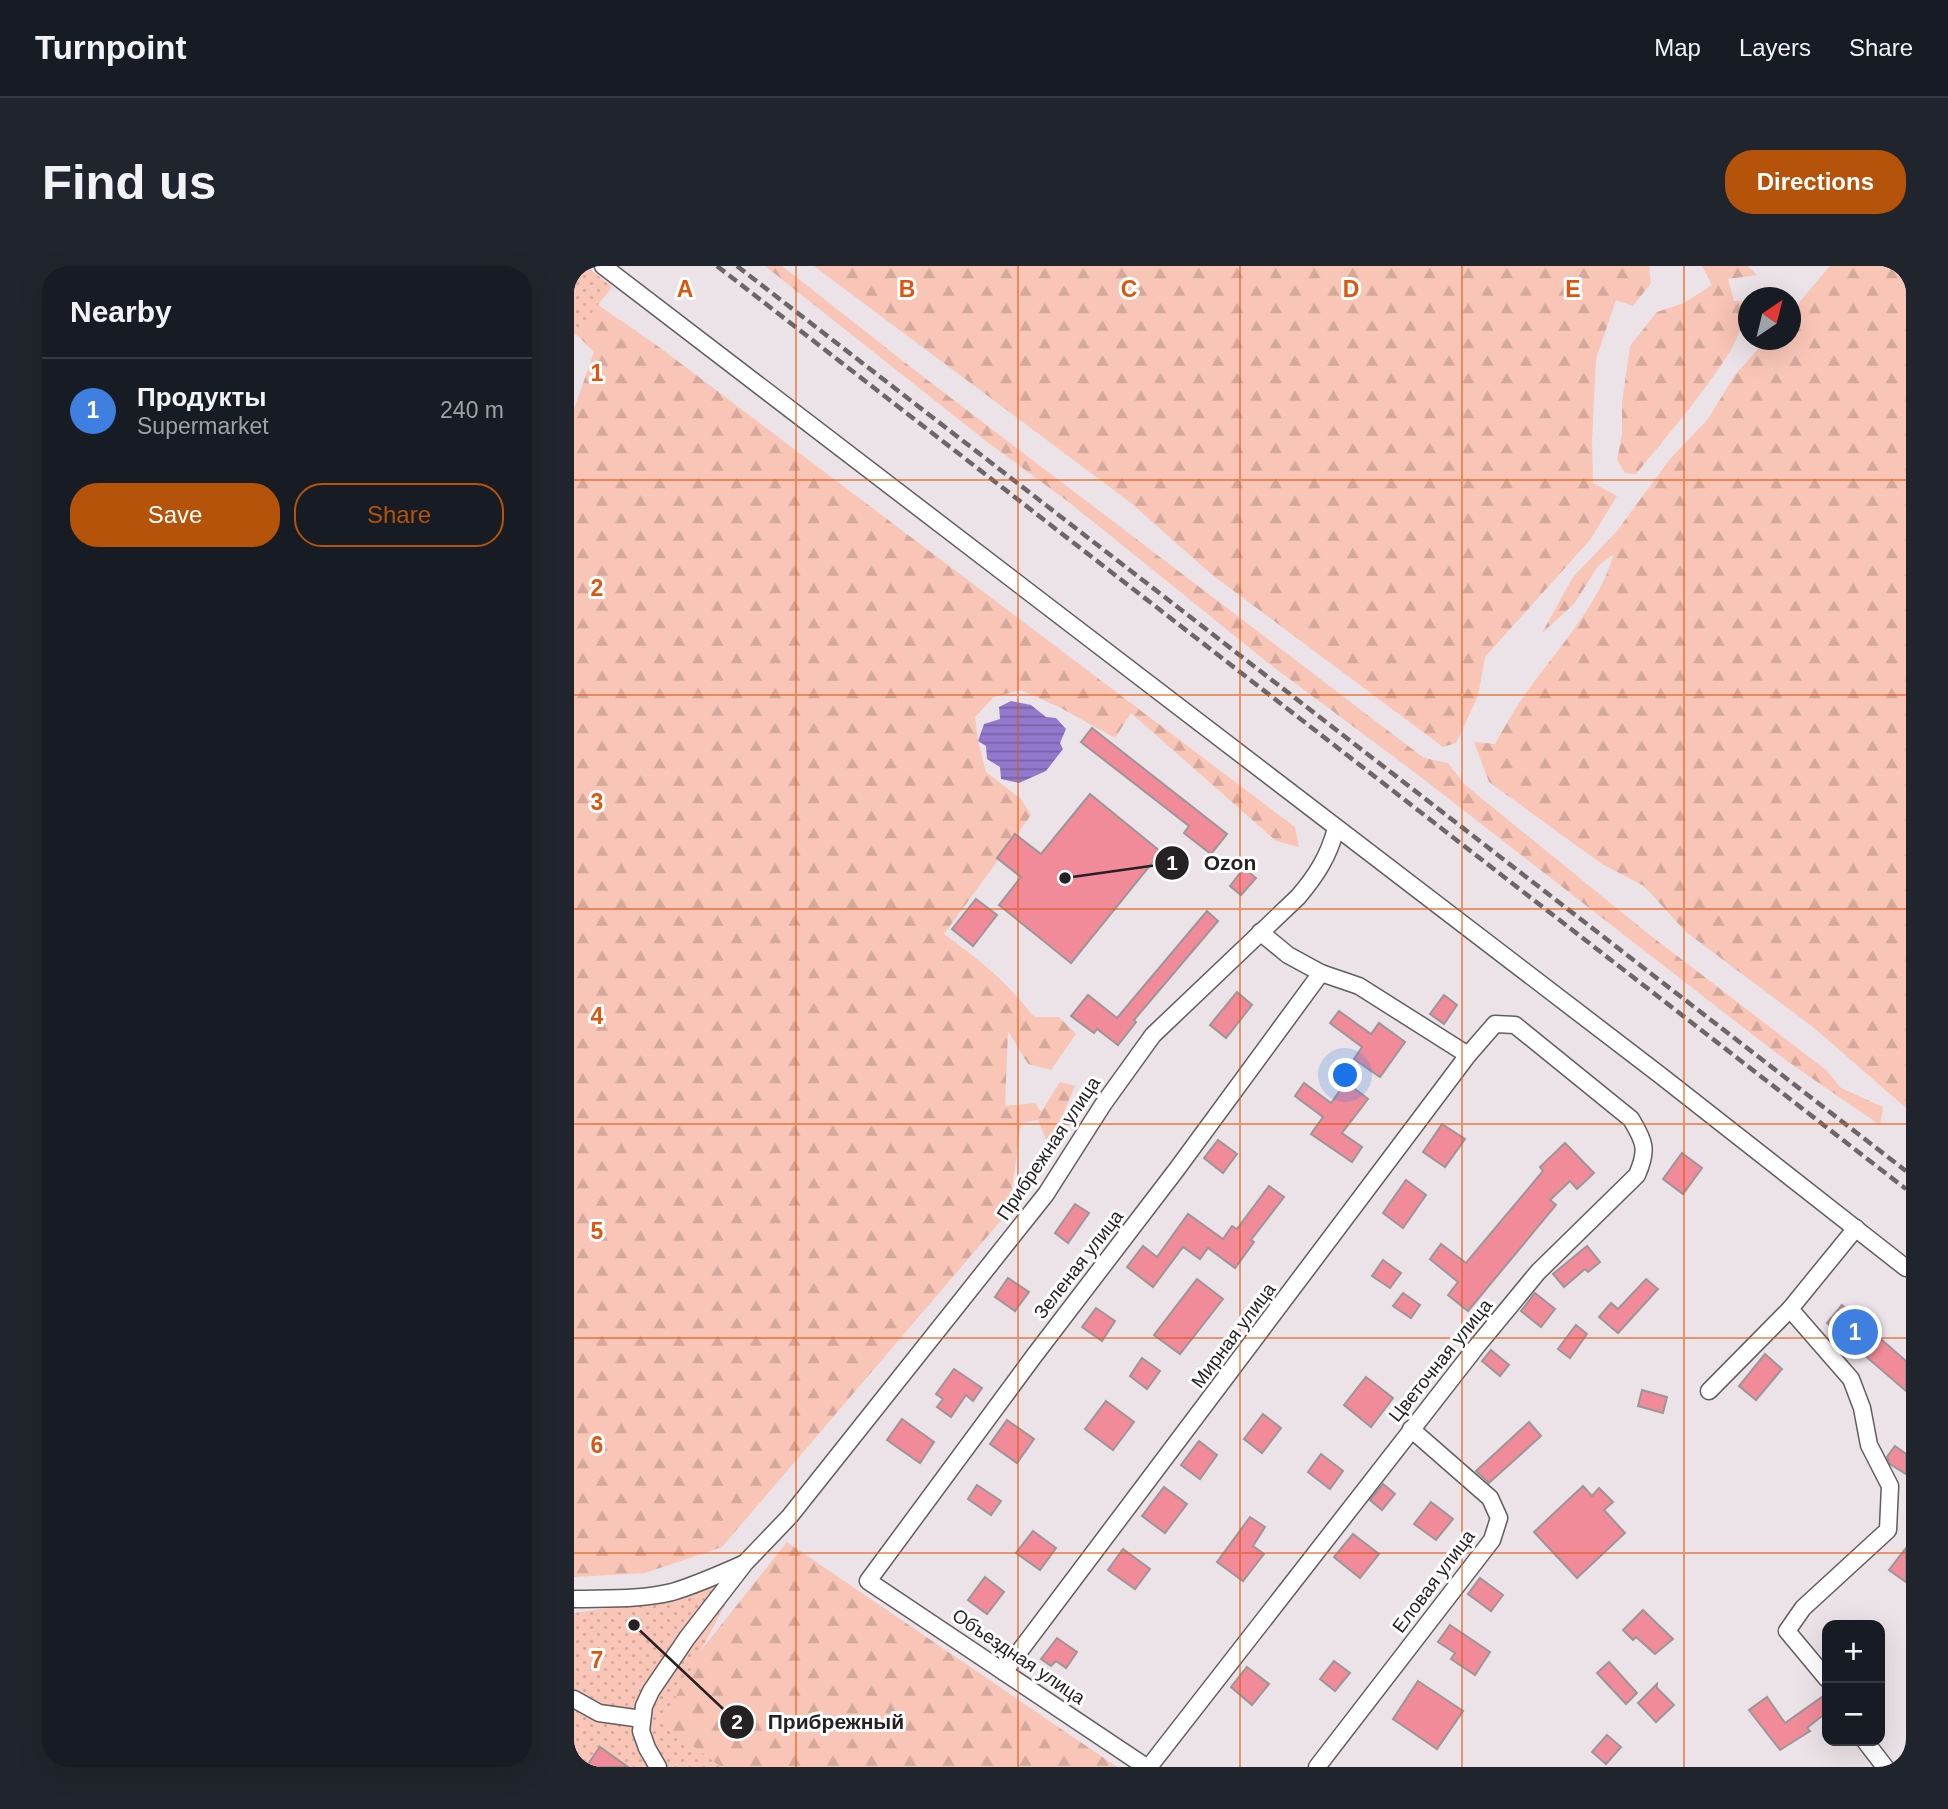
<!DOCTYPE html>
<html lang="en">
<head>
<meta charset="utf-8">
<style>
  :root { --surface:#171b24; --page:#20242c; --text:#f1f3f6; --muted:#9ea1a6; --line:#363941; --accent:#b45309 }
  body { margin:0; font-family:Arial,sans-serif; background:var(--page); color:var(--text) }
  .controls { position:absolute; right:21px; bottom:21px; display:grid; overflow:hidden; border-radius:14px; box-shadow:0 7px 28px #0002 }
  .controls button { width:63px; height:63px; display:grid; place-items:center; padding:0; border:0; border-bottom:2px solid var(--line); background:var(--surface); color:var(--text); font:35px sans-serif }
  .compass { position:absolute; left:1164px; top:21px; width:63px; height:63px; border-radius:50%; background:var(--surface); box-shadow:0 7px 28px #0002; rotate:35deg }
  .you { position:absolute; left:772px; top:810px; width:24px; height:24px; margin:-18px; border:5px solid #fff; border-radius:50%; background:#1a73e8; box-shadow:0 0 0 10px #1a73e833 }
  .badge { display:grid; place-items:center; width:46px; height:46px; border-radius:50%; background:var(--accent); color:#fff; font-size:23px; font-weight:700 }
  .pin { position:absolute; translate:-50% -50%; border:4px solid #fff; box-shadow:0 2px 7px #0006 }
  .list { margin:0; padding:0; list-style:none }
  h2 { display:flex; justify-content:space-between; align-items:center; height:91px; margin:0; padding:0 28px; font-size:30px }
  h2 small { font-size:23px; font-weight:400; color:var(--muted) }
  .list li { display:grid; grid-template-columns:46px 1fr auto; gap:21px; align-items:center; box-sizing:border-box; height:105px; padding:0 28px; border-top:2px solid var(--line) }
  .list b { display:block; font-size:26px; white-space:nowrap }
  .list p { margin:0; font-size:23px; white-space:nowrap; color:var(--muted) }
  .list em { font-size:23px; font-style:normal; color:var(--muted) }
  .actions { display:flex; gap:14px; padding:21px 28px }
  .actions a { flex:1; padding:16px 0; border:2px solid var(--accent); border-radius:28px; text-align:center; font-size:24px; color:var(--accent) }
  .actions .main { background:var(--accent); color:#fff }
  .map { position:relative; flex:none; width:1332px; height:1501px; overflow:hidden; border-radius:28px }
  header { display:flex; align-items:center; gap:42px; box-sizing:border-box; height:98px; padding:0 35px; background:var(--surface); border-bottom:2px solid var(--line) }
  header strong { font-size:33px }
  nav { display:flex; gap:38px; margin-inline-start:auto; font-size:24px }
  .intro { display:flex; align-items:center; justify-content:space-between; box-sizing:border-box; height:168px; padding:0 42px }
  h1 { margin:0; font-size:49px }
  .button { padding:18px 32px; border-radius:28px; background:var(--accent); color:#fff; font-size:24px; font-weight:700 }
  main { display:flex; gap:42px; padding:0 42px }
  aside { flex:1; background:var(--surface); border-radius:28px; box-shadow:0 7px 28px #0002 }
  .map>svg:first-child { display:block }
  .forest { fill:url(#forest-firs) }
  .garden { fill:url(#garden-dots) }
  .water { fill:url(#water-rules) }
  .building { fill:#f18b9a; stroke:#9e9596; stroke-width:2 }
  .lines { fill:none; stroke-linecap:round; stroke-linejoin:round }
  .minor-casing { stroke:#635c60; stroke-width:19 }
  .minor { stroke:#fff; stroke-width:16 }
  .rail { stroke:#6c6669; stroke-width:4.5; stroke-dasharray:10 5; stroke-linecap:butt }
  .grid { fill:none; stroke:#de560d; stroke-width:2; stroke-opacity:0.55 }
  .labels { text-anchor:middle; stroke-width:6; stroke-linejoin:round; paint-order:stroke }
  .street-label { font-size:19px; fill:#262224; stroke:#fff }
  .grid-label { font-size:23px; text-anchor:middle; font-weight:bold; fill:#de560d; stroke:#fff; stroke-width:6; stroke-linejoin:round; paint-order:stroke }
  .leader { fill:none; stroke:#262224; stroke-width:2.5 }
  .callout-dot { fill:#262224; stroke:#fff; stroke-width:2.5 }
  .mark-label { font-size:21px; text-anchor:middle; font-weight:bold; fill:#fff }
  .callout-label { font-size:21px; text-anchor:middle; font-weight:bold; fill:#262224; stroke:#fff; stroke-width:6; stroke-linejoin:round; paint-order:stroke }
</style>
</head>
<body>
<header>
<strong>Turnpoint</strong>
<nav><a>Map</a><a>Layers</a><a>Share</a></nav>
</header>
<div class="intro"><h1>Find us</h1><a class="button">Directions</a></div>
<main>
<aside>
<h2>Nearby<small></small></h2>
<ul class="list">
<li><span class="badge" style="background:#3f7fe0">1</span><div><b>Продукты</b><p>Supermarket</p></div><em>240 m</em></li>
</ul>
<div class="actions"><a class="main">Save</a><a>Share</a></div>
</aside>
<div class="map">
<svg width="1332" height="1501" viewBox="0 0 1332 1501">
  <defs>
    <pattern id="forest-firs" width="22" height="20" patternUnits="userSpaceOnUse" patternTransform="scale(1.75)"><rect width="22" height="20" fill="#f8c5b6"/><path d="M5 1l3.5 6h-7zM16 11l3.5 6h-7z" fill="#d4a99c"/></pattern>
    <pattern id="garden-dots" width="8" height="8" patternUnits="userSpaceOnUse" patternTransform="scale(1.75)"><rect width="8" height="8" fill="#f8c5b6"/><path d="M2 2h.1M6 6h.1" fill="none" stroke="#d4a99c" stroke-width="1.8" stroke-linecap="round"/></pattern>
    <pattern id="water-rules" width="6" height="5" patternUnits="userSpaceOnUse" patternTransform="scale(1.75)"><rect width="6" height="5" fill="#9279cd"/><path d="M0 2.5h6" fill="none" stroke="#7763a6"/></pattern>
  </defs>
  <rect width="100%" height="100%" fill="#ebe3e7"/>
  <g class="forest">
    <polygon points="191,0 208,0 352,113 850,492 874,497 890,518 1072,666 1252,804 1267,822 1309,841 1306,859 1210,793 839,505 698,400 496,237 412,175"/>
    <polygon points="240,0 1075,0 1077,17 1059,40 1042,34 1022,93 1018,174 1019,217 1043,230 1016,274 911,391 904,430 882,477 869,481 637,308 557,237"/>
    <path d="M1128 0H1174L1183 9 1154 13 1160 35H1174V54C1165 63 1162 76 1155 87 1128 129 1094 169 1062 208L1051 207 1043 194 1048 169V137L1056 80 1083 46 1110 37 1138 19Z"/>
    <path d="M1256 0H1332V842L1239 761 1112 666 1070 620 1028 598 915 516 900 476 921 478C929 464 937 449 946 436 978 388 1023 344 1040 288L1024 300 1000 338 968 367 999 311 1043 265 1096 193 1134 153 1161 109 1192 74H1216L1217 46Z"/>
    <path d="M7 27 85 81 721 561 725 581 702 575 557 447 541 472 485 441 447 424 420 431 401 451 404 475 412 506 447 533 457 549 370 668C407 695 431 714 460 751H485L502 768 477 804 454 798 434 765 431 840 461 837 467 846 486 816 501 820 475 881 464 854 447 857 435 945 148 1281 71 1307 0 1311V143L20 86 0 66Z"/>
    <polygon points="213,1276 543,1501 115,1501 81,1467 86,1436"/>
  </g>
  <g class="garden">
    <polygon points="0,0 12,0 38,21 0,69"/>
    <polygon points="169,1305 88,1457 147,1501 0,1501 0,1347 84,1335"/>
  </g>
  <polygon class="water" points="437,435 457,439 472,451 482,452 492,463 486,477 489,483 472,505 445,517 427,513 426,501 413,493 412,480 404,475 410,458 426,453 425,441"/>
  <g class="building">
    <polygon points="518,462 653,568 637,588 610,567 615,560 507,476"/>
    <polygon points="516,528 587,586 497,697 425,639 447,611 423,592 441,568 467,588"/>
    <polygon points="670,602 682,612 667,629 656,620"/>
    <polygon points="402,633 423,649 399,680 378,663"/>
    <polygon points="633,645 644,655 560,754 562,756 544,779 523,763 520,767 497,750 514,729 543,752"/>
    <polygon points="663,726 678,739 652,772 636,759"/>
    <polygon points="870,729 883,739 870,758 856,748"/>
    <polygon points="765,745 797,768 805,757 831,776 806,811 780,793 788,781 756,757"/>
    <polygon points="772,816 794,833 768,867 788,881 778,896 737,868 749,851 721,830 730,817 757,837"/>
    <polygon points="868,858 891,873 871,901 849,886"/>
    <polygon points="644,874 663,888 649,907 630,892"/>
    <polygon points="991,877 1020,907 1003,923 996,915 976,934 982,939 894,1045 874,1029 884,1016 856,993 867,978 892,997 969,905 966,901"/>
    <polygon points="1108,887 1128,902 1109,928 1089,913"/>
    <polygon points="832,914 852,929 829,962 809,947"/>
    <polygon points="695,920 710,931 677,974 680,976 661,1002 634,982 626,993 609,981 579,1021 553,1001 569,980 583,991 614,948 649,973 658,960 663,963"/>
    <polygon points="501,938 515,947 494,977 481,967"/>
    <polygon points="1013,980 1026,996 1014,1006 1011,1003 990,1021 979,1008"/>
    <polygon points="809,994 827,1007 816,1022 798,1010"/>
    <polygon points="434,1012 455,1026 441,1045 421,1031"/>
    <polygon points="623,1013 649,1033 606,1088 580,1069"/>
    <polygon points="1072,1013 1084,1023 1044,1067 1025,1051 1037,1037 1044,1043"/>
    <polygon points="829,1027 846,1039 837,1052 819,1040"/>
    <polygon points="961,1027 981,1043 967,1061 947,1045"/>
    <polygon points="1268,1039 1332,1095 1332,1125 1253,1057"/>
    <polygon points="522,1042 541,1055 528,1075 508,1061"/>
    <polygon points="1002,1059 1013,1068 996,1092 984,1083"/>
    <polygon points="917,1084 935,1099 926,1110 908,1095"/>
    <polygon points="1191,1088 1208,1103 1182,1134 1165,1120"/>
    <polygon points="568,1092 586,1105 573,1123 556,1110"/>
    <polygon points="380,1103 408,1122 399,1135 392,1129 377,1151 363,1141 369,1133 362,1128"/>
    <polygon points="792,1111 819,1132 797,1161 770,1139"/>
    <polygon points="1068,1124 1093,1131 1089,1147 1064,1140"/>
    <polygon points="532,1135 560,1156 539,1184 511,1163"/>
    <polygon points="689,1148 707,1162 688,1187 670,1173"/>
    <polygon points="328,1153 360,1176 346,1197 313,1174"/>
    <polygon points="433,1154 460,1173 443,1197 416,1178"/>
    <polygon points="955,1156 967,1170 915,1217 902,1205"/>
    <polygon points="625,1175 643,1189 626,1213 607,1199"/>
    <polygon points="1321,1180 1332,1188 1332,1208 1316,1198 1313,1191"/>
    <polygon points="747,1188 769,1205 756,1223 734,1206"/>
    <polygon points="809,1218 821,1228 808,1244 796,1234"/>
    <polygon points="403,1219 427,1235 417,1249 394,1233"/>
    <polygon points="1009,1220 1018,1230 1025,1222 1039,1236 1030,1244 1051,1267 1003,1312 960,1266"/>
    <polygon points="590,1221 613,1238 591,1267 568,1250"/>
    <polygon points="857,1236 879,1253 862,1274 840,1258"/>
    <polygon points="676,1251 691,1261 679,1280 690,1288 669,1315 643,1296"/>
    <polygon points="459,1265 482,1282 466,1304 442,1287"/>
    <polygon points="779,1268 805,1288 786,1312 760,1291"/>
    <polygon points="1332,1282 1332,1316 1315,1304"/>
    <polygon points="549,1283 576,1303 561,1323 534,1304"/>
    <polygon points="411,1311 430,1326 413,1348 394,1334"/>
    <polygon points="906,1312 929,1329 917,1345 894,1328"/>
    <polygon points="1069,1344 1099,1373 1081,1388 1062,1371 1059,1374 1049,1364"/>
    <polygon points="876,1359 916,1386 901,1409 877,1393 881,1387 864,1376"/>
    <polygon points="483,1372 503,1386 492,1402 482,1395 477,1400 467,1393"/>
    <polygon points="760,1395 776,1407 761,1425 746,1413"/>
    <polygon points="1035,1396 1063,1427 1052,1438 1023,1407"/>
    <polygon points="673,1401 695,1418 678,1439 657,1421"/>
    <polygon points="844,1415 889,1445 863,1483 819,1453"/>
    <polygon points="1083,1418 1083,1422 1100,1439 1082,1456 1064,1437"/>
    <polygon points="1193,1431 1211,1457 1248,1431 1253,1438 1253,1446 1233,1462 1236,1465 1206,1484 1175,1444"/>
    <polygon points="1033,1469 1047,1481 1032,1498 1018,1486"/>
    <polygon points="26,1481 54,1501 12,1501"/>
  </g>
  <g class="lines">
    <defs>
      <g id="minor">
        <polyline points="29,0 1086,809 1332,1002"/>
        <polyline points="686,666 714,689 747,707 785,720 894,789"/>
        <polyline points="1216,1043 1277,1113 1288,1142 1295,1179 1316,1220 1314,1264 1229,1342 1213,1365 1253,1413"/>
        <polyline points="1135,1125 1216,1043 1282,962"/>
        <path d="M0 1333C32 1332 66 1334 98 1326 122 1319 146 1308 169 1298"/>
        <path d="M430 1406 894 789 921 758 941 759 1057 853C1071 876 1074 884 1063 909L964 1006 903 1080 575 1501"/>
        <polyline points="0,1433 25,1447 68,1453"/>
        <polyline points="1291,1475 1311,1501"/>
        <path d="M84 1501 73 1482 67 1465 70 1440 77 1425 113 1372 171 1297 216 1250 472 928 530 837 579 769 724 631C742 610 755 590 762 562"/>
        <polyline points="572,1501 294,1315 460,1090 603,903 747,707"/>
        <polyline points="743,1501 918,1274 925,1252 916,1232 837,1163"/>
      </g>
    </defs>
    <use href="#minor" class="minor-casing"/>
    <use href="#minor" class="minor"/>
    <g class="rail">
      <polyline points="143,0 1332,923"/>
      <polyline points="163,0 1332,905"/>
    </g>
  </g>
  <path class="grid" d="M222 0V1501M444 0V1501M666 0V1501M888 0V1501M1110 0V1501M0 214H1332M0 429H1332M0 643H1332M0 858H1332M0 1072H1332M0 1287H1332"/>
  <g class="labels">
    <g class="street-label">
      <text transform="translate(474 882) rotate(-56)" y="7">Прибрежная улица</text>
      <text transform="translate(504 998) rotate(-52)" y="7">Зеленая улица</text>
      <text transform="translate(659 1069) rotate(-53)" y="7">Мирная улица</text>
      <text transform="translate(866 1094) rotate(-51)" y="7">Цветочная улица</text>
      <text transform="translate(859 1315) rotate(-53)" y="7">Еловая улица</text>
      <text transform="translate(445 1390) rotate(34)" y="7">Объездная улица</text>
    </g>
  </g>
  <g class="grid-label">
    <text x="111" y="31">A</text>
    <text x="333" y="31">B</text>
    <text x="555" y="31">C</text>
    <text x="777" y="31">D</text>
    <text x="999" y="31">E</text>
    <text x="23" y="115">1</text>
    <text x="23" y="330">2</text>
    <text x="23" y="544">3</text>
    <text x="23" y="758">4</text>
    <text x="23" y="973">5</text>
    <text x="23" y="1187">6</text>
    <text x="23" y="1402">7</text>
  </g>
  <path class="leader" d="M491 612L598 597M60 1359L163 1456"/>
  <g class="callout-dot">
    <circle cx="491" cy="612" r="7"/>
    <circle cx="60" cy="1359" r="7"/>
    <circle cx="598" cy="597" r="18"/>
    <circle cx="163" cy="1456" r="18"/>
  </g>
  <g class="mark-label">
    <text x="598" y="604">1</text>
    <text x="163" y="1463">2</text>
  </g>
  <g class="callout-label">
    <text x="656" y="604">Ozon</text>
    <text x="262" y="1463">Прибрежный</text>
  </g>
</svg>
<div class="controls">
<button>+</button>
<button>−</button>
</div>
<svg class="compass" viewBox="-18 -18 36 36"><path d="M0-13l5 13h-10z" fill="#e53935"/><path d="M0 13l5-13h-10z" fill="#9ea1a6"/></svg>
<div class="you"></div>
<div class="pin badge" style="left:1281px;top:1066px;background:#3f7fe0">1</div>
</div>
</main>
</body>
</html>
